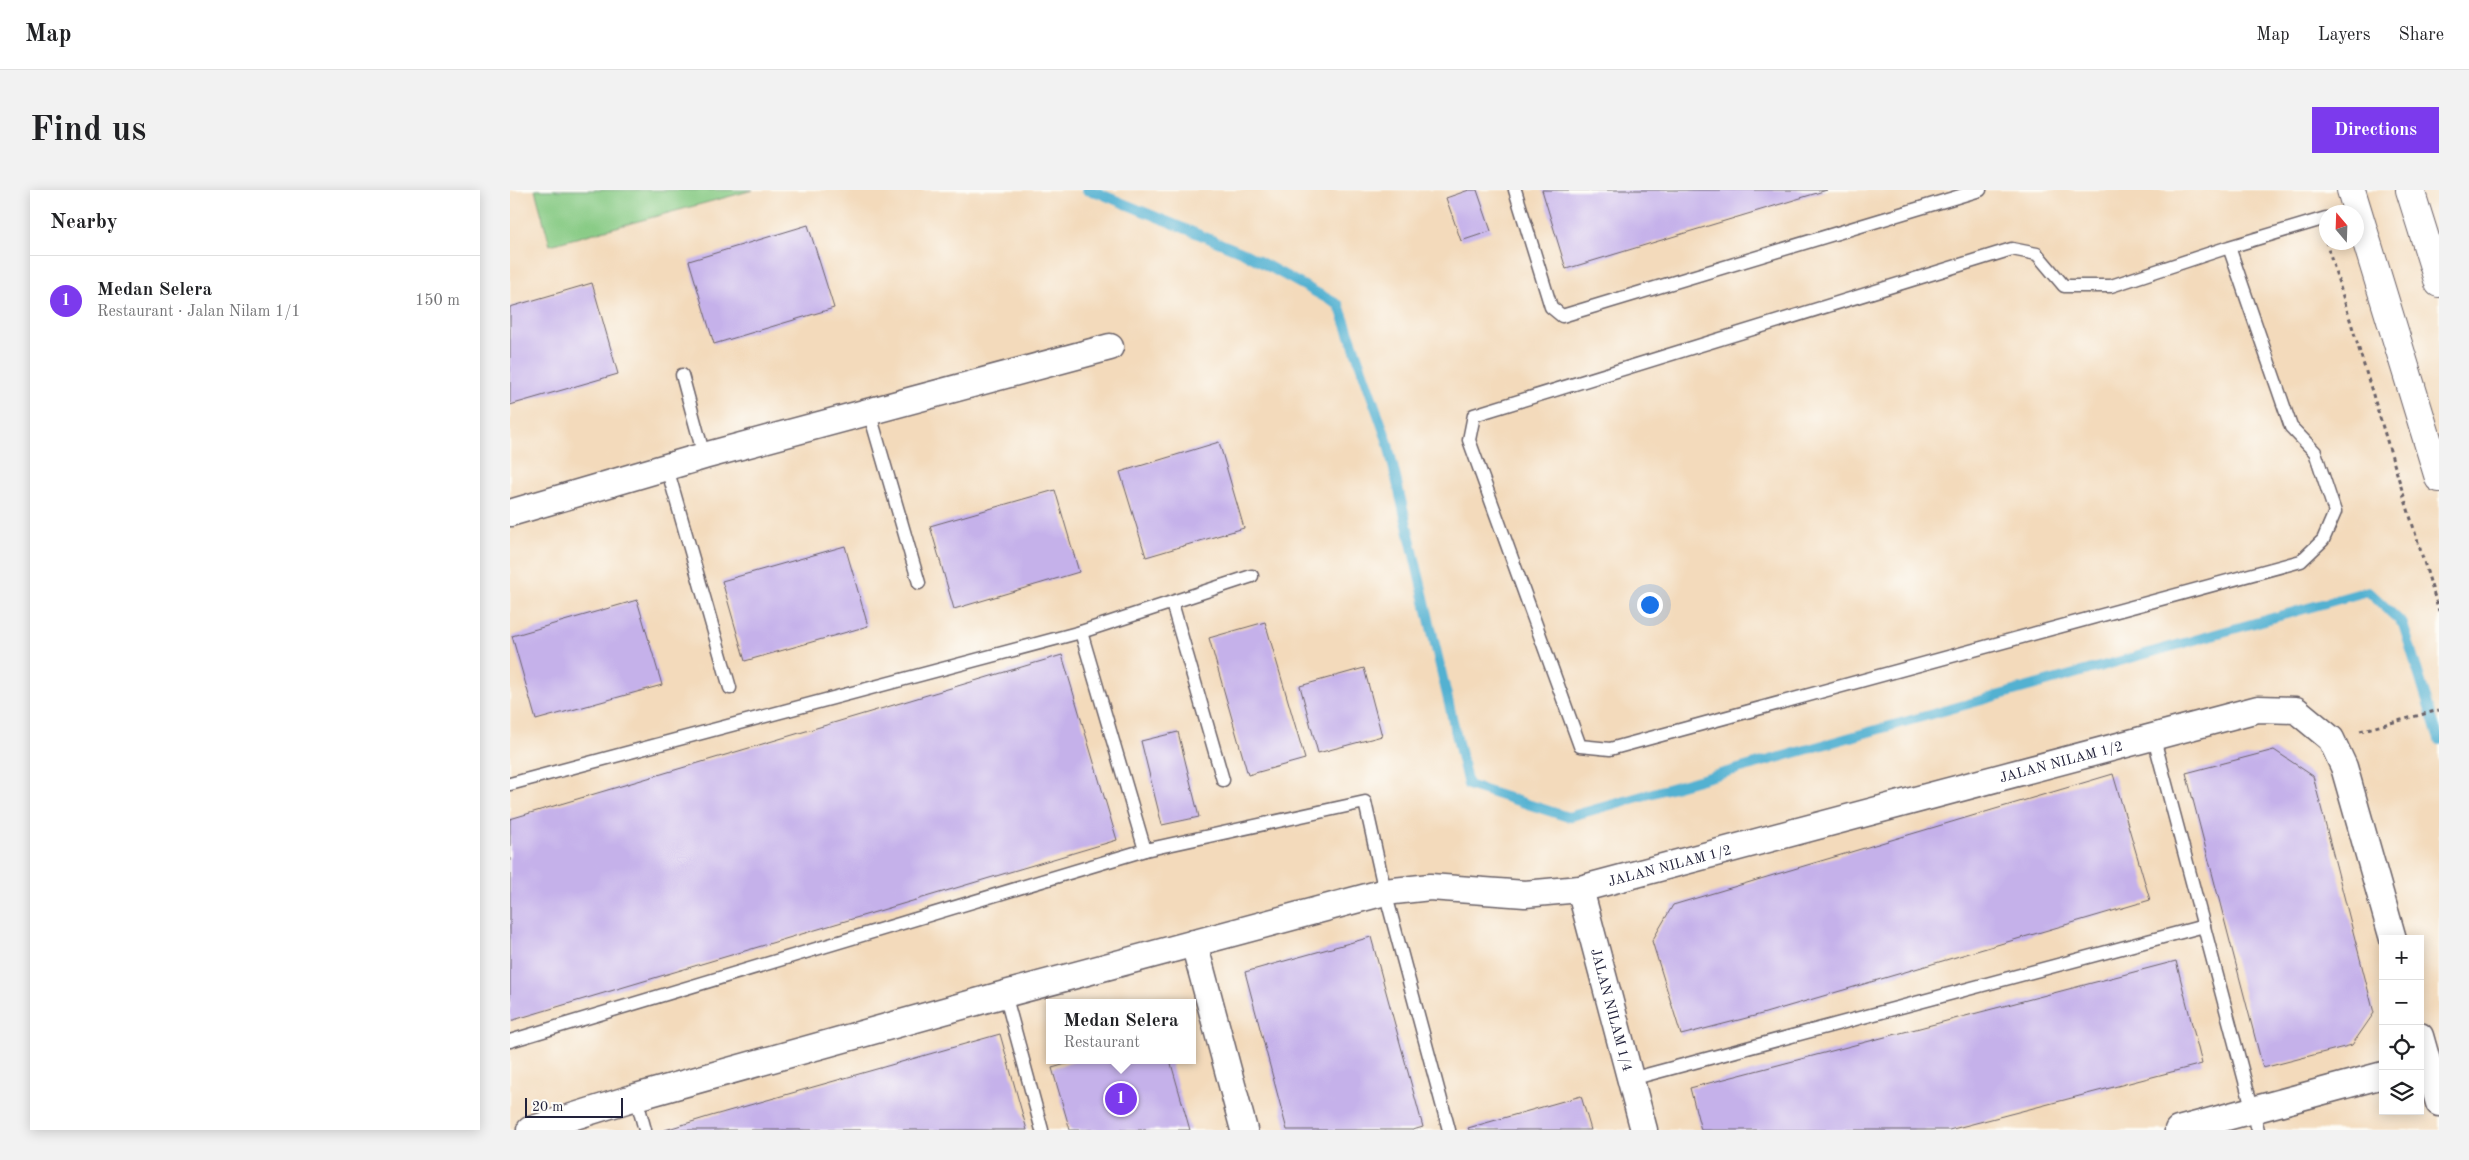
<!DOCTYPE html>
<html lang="en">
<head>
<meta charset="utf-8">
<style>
  :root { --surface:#fff; --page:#f2f2f2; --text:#202124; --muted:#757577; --line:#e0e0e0; --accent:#7c3aed }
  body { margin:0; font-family:"Old Standard TT",serif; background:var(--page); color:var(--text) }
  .controls { position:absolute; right:15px; bottom:15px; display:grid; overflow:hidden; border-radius:0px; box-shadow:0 2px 12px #0003 }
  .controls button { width:45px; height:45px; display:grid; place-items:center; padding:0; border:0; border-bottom:1px solid var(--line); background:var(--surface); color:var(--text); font:25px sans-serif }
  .compass { position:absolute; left:1809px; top:15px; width:45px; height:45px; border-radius:50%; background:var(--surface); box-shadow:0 2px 12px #0003; rotate:341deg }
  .scale { position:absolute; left:15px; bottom:12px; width:98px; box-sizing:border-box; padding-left:5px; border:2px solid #22223b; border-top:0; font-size:14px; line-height:18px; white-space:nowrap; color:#22223b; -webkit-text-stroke:4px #fdfcf7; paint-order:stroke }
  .you { position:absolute; left:1139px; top:414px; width:18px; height:18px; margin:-12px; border:4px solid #fff; border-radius:50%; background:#1a73e8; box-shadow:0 0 0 8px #1a73e833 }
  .badge { display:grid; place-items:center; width:32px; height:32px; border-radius:50%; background:var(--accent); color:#fff; font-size:16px; font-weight:700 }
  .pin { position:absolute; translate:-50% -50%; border:2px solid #fff; box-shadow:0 1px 5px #0006 }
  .popup { position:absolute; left:536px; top:809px; width:150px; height:65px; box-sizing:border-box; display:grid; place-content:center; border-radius:0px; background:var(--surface); filter:drop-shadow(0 1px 4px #0005); font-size:16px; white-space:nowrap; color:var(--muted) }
  .popup b { font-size:19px; color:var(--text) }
  .popup::after { content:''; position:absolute; left:50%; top:100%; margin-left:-10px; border:10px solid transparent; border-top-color:var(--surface) }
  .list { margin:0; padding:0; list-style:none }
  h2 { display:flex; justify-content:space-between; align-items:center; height:65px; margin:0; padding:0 20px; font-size:21px }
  h2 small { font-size:16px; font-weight:400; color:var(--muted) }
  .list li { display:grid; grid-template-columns:32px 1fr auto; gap:15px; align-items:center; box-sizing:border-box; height:90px; padding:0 20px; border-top:1px solid var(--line) }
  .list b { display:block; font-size:19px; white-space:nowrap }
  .list p { margin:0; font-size:16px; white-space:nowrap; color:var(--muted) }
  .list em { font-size:16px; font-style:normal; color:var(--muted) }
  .icon { flex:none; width:28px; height:28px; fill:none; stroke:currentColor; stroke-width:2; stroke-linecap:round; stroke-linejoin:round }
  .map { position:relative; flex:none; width:1929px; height:940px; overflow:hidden; border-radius:0px }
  header { display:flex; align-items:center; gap:30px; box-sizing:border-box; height:70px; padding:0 25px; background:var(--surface); border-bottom:1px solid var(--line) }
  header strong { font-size:24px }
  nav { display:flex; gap:28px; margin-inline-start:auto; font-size:18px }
  .intro { display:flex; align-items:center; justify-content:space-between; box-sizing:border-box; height:120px; padding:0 30px }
  h1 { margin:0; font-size:35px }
  .button { padding:12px 22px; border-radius:0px; background:var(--accent); color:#fff; font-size:18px; font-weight:700 }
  main { display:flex; gap:30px; padding:0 30px }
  aside { flex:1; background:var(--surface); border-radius:0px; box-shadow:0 2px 12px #0003 }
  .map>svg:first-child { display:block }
  .green { fill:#87ca84; stroke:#547660 }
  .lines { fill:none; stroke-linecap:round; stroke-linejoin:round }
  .stream { stroke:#53b1d1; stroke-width:10 }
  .building { fill:#c5b1ea }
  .lane-casing { stroke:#6b6268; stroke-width:15 }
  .street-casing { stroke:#6b6268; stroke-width:29 }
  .secondary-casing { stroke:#6b6268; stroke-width:30 }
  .path { stroke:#6b6268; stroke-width:3; stroke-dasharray:4 4; stroke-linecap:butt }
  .lane { stroke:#fff; stroke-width:12 }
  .street { stroke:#fff; stroke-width:26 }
  .secondary { stroke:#fff; stroke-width:28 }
  .labels { text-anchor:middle; stroke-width:5; stroke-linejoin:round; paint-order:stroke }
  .street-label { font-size:14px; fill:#22223b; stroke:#fdfcf7 }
</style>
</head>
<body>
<header>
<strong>Map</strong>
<nav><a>Map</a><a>Layers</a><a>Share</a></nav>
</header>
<div class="intro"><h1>Find us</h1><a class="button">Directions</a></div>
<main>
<aside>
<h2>Nearby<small></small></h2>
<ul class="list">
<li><span class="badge">1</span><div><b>Medan Selera</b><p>Restaurant · Jalan Nilam 1/1</p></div><em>150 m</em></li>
</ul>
</aside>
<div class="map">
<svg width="1929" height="940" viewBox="0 0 1929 940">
  <rect width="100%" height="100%" fill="#fdfcf7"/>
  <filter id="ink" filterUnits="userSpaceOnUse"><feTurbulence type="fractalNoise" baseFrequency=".02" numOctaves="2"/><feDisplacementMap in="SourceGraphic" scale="10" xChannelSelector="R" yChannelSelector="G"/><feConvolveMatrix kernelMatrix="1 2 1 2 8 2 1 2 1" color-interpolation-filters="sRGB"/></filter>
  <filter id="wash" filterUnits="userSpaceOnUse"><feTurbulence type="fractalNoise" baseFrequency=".0096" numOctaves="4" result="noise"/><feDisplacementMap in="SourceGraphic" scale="20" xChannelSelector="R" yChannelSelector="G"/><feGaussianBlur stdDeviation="1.12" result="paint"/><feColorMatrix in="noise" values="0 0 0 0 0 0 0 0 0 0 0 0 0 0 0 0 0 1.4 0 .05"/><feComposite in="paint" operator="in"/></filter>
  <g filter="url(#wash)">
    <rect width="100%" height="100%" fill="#f3dabb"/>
    <polygon class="green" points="25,0 243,0 40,55"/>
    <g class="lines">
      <polyline class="stream" points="577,0 586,2 734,63 829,115 877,250 958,595 1058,627 1858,401 1893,434 1929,550"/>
    </g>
    <g id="blocks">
      <g class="building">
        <polygon points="959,0 967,0 981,41 951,51 936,8"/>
        <polygon points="1032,0 1317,0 1056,79"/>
        <polygon points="298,35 324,118 204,154 179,71"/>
        <polygon points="82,93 108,184 0,215 0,117"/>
        <polygon points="709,252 734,338 636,367 610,282"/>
        <polygon points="545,300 569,382 444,419 420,336"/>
        <polygon points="335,356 358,436 235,471 212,391"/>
        <polygon points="127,410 152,495 26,530 2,446"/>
        <polygon points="755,432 795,569 738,585 699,448"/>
        <polygon points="552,465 607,650 0,831 0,629"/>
        <polygon points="854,478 872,546 808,563 790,496"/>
        <polygon points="668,542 689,627 652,635 631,551"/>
        <polygon points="1764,560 1803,586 1864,823 1842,855 1753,878 1676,583"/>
        <polygon points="1603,584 1640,710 1252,824 1171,845 1142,751 1163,715"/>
        <polygon points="861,747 913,937 903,940 777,940 735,782"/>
        <polygon points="1666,771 1692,874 1439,940 1191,940 1180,898"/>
        <polygon points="490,844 517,940 155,940 201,926"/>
        <polygon points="570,870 660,870 680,940 560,940 542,878"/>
        <polygon points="1071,906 1081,940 959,940 958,938"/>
      </g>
    </g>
  </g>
  <g filter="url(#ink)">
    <use href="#blocks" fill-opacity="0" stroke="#6b6268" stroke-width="1"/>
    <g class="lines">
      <defs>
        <g id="lane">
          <polyline points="1005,0 1041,117 1052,126 1470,0"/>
          <polyline points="1719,57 1781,237 1805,262 1825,322 1813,350 1791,371 1100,559 1070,556 959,250 964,225 1502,59 1527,64 1554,96 1601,96 1719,57 1816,28"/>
          <polyline points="172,185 194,266"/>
          <polyline points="359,221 409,393"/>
          <polyline points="157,278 220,498"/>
          <polyline points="662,413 713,590"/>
          <polyline points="1643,545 1748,940"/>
          <polyline points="0,594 571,442 742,386"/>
          <polyline points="635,660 855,612 875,702 939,940"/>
          <polyline points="495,804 532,940"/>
          <polyline points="0,851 635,660 571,442"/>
          <polyline points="1121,889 1694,736"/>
          <polyline points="126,907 135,940"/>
        </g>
        <g id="street">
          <polyline points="0,323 194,266 600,157"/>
          <path id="s1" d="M1070 699 1134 940"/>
          <polyline points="684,753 734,940"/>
          <polyline points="1910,846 1929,913"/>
          <path id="s2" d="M20 940 126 907 495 804 875 702 920 697 1015 704 1070 699 1748 519 1786 520 1821 549 1834 577 1883 749"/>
          <polyline points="1668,940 1873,885"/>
        </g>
        <g id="secondary">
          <polyline points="1841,0 1929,288"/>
          <polyline points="1900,0 1929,93"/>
        </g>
      </defs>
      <use href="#lane" class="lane-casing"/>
      <use href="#street" class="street-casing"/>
      <use href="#secondary" class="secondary-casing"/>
      <g class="path">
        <polyline points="1816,51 1929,421"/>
        <polyline points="1850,541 1929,520"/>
      </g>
      <use href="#lane" class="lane"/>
      <use href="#street" class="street"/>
      <use href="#secondary" class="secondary"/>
    </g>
  </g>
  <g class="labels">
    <g class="street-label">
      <text dy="5" stroke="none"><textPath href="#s2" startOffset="1581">JALAN NILAM 1/2</textPath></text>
      <text dy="5" stroke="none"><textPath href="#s2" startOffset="1176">JALAN NILAM 1/2</textPath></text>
      <text dy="5" stroke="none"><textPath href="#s1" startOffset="125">JALAN NILAM 1/4</textPath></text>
    </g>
  </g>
</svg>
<div class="controls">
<button>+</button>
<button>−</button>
<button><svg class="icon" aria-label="locate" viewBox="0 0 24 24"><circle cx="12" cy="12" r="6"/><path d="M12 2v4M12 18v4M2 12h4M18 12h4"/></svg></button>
<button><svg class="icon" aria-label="layers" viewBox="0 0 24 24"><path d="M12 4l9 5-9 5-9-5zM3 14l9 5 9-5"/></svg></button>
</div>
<svg class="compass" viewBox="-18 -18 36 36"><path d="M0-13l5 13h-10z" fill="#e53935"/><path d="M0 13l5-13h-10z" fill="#757577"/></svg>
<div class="scale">20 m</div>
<div class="you"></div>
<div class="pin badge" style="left:611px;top:909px">1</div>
<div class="popup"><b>Medan Selera</b>Restaurant</div>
</div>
</main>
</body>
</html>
